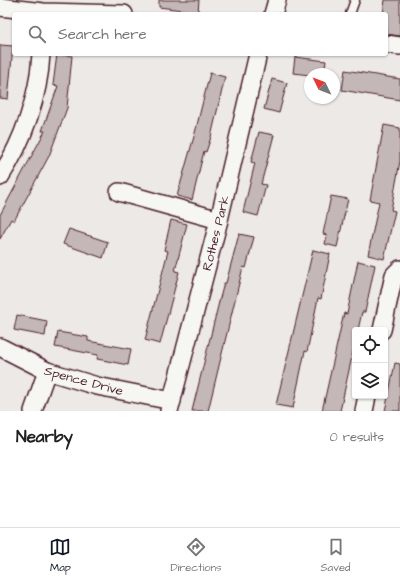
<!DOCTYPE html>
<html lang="en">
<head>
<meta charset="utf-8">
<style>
  :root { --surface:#fff; --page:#f2f2f2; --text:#222; --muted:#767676; --line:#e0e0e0; --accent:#111827 }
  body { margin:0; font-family:"Architects Daughter",sans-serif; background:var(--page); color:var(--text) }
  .controls { position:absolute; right:12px; bottom:12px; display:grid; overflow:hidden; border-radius:4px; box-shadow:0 1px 3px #0004 }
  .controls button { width:36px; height:36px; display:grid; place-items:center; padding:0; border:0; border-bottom:1px solid var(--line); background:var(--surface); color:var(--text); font:20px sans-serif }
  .compass { position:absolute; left:304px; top:68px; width:36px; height:36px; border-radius:50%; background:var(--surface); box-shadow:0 1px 3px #0004; rotate:313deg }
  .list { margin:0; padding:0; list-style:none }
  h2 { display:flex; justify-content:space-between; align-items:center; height:52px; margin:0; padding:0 16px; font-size:17px }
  h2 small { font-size:13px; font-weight:400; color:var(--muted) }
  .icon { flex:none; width:22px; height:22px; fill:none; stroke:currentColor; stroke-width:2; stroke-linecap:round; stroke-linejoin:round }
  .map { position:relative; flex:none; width:400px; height:411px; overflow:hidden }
  .search { position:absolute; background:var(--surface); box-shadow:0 1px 3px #0004; left:12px; right:12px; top:12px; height:44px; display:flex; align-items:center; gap:10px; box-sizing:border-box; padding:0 14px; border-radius:4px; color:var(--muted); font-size:15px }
  .sheet { height:116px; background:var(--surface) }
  nav { display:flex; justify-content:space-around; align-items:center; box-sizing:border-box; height:56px; border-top:1px solid var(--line); background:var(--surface); font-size:11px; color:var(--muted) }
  nav a { display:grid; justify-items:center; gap:2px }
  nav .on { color:var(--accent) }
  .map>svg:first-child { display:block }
  .building { fill:#c4b7b7; stroke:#4a1f2b }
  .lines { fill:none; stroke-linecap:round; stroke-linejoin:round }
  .service-casing { stroke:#4a1f2b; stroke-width:11 }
  .minor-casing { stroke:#4a1f2b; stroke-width:20 }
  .service { stroke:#f6f6f2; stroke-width:8 }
  .minor { stroke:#f6f6f2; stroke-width:17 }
  .labels { text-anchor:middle; stroke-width:3; stroke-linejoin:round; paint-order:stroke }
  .street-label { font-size:13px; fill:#4a1f2b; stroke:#f6f6f2 }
</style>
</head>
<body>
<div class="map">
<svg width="400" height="411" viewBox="0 0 400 411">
  <rect width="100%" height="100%" fill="#ece9e6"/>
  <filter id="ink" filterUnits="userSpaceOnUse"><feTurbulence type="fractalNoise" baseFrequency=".025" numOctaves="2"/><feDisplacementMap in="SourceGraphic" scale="8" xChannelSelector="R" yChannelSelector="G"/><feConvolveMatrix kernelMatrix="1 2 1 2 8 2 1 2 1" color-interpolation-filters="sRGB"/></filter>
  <g filter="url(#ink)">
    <g class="building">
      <polygon points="159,0 199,0 198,12 159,7"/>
      <polygon points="385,0 400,0 400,36 386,34 386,14 383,14"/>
      <polygon points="0,45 13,46 8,99 0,98"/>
      <polygon points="57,54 72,56 67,108 49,156 14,221 11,219 0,239 0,215 45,131 42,131 58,86 53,85"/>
      <polygon points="295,57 326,61 324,74 310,75 293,73"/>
      <polygon points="345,70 400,79 400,100 342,90"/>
      <polygon points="210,73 225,77 211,137 206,152 204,151 192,200 177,196 195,133"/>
      <polygon points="272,79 287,83 279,113 264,109"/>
      <polygon points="384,125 400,128 400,161 391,210 395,211 384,259 368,255 379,202 370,200"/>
      <polygon points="259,132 274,135 261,184 266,185 258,216 243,212 255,163 251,162"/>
      <polygon points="331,196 348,199 337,247 325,244 327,235 323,234"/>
      <polygon points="171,220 187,224 175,271 179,272 160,344 145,340 168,251 164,250"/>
      <polygon points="69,229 108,242 103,258 63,244"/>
      <polygon points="239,234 254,237 246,268 243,267 208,411 192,411 220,298 224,283 226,283"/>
      <polygon points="313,250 330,254 321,299 318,298 307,352 305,351 293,408 276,405"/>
      <polygon points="358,261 375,265 365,312 362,312 358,330 355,330 355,343 340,411 322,411 344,313 347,314"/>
      <polygon points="17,315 47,321 45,336 14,330"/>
      <polygon points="58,332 88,337 88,341 131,349 128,365 97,359 98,355 55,347"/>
      <polygon points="395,363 400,364 400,411 385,411"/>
    </g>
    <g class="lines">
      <defs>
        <polyline id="service" points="350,14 355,0"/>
        <g id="minor">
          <polyline points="0,7 43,12 124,14"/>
          <polyline points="273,14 277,0"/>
          <polyline points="386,44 400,46"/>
          <path d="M0 177C23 142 39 96 41 54"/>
          <polyline points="119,192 219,220"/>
          <polyline points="382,330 394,275 400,269"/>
          <polyline points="0,347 47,371 97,386 172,401"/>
          <polyline points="33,411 47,371"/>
          <polyline points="169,411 219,220 258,54"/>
          <polyline points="364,411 367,396"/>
        </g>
      </defs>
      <use href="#service" class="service-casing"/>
      <use href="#minor" class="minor-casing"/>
      <use href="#service" class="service"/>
      <use href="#minor" class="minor"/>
    </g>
  </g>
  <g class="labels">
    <g class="street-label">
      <text transform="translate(215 233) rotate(-76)" y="5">Rothes Park</text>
      <text transform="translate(84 380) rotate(15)" y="5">Spence Drive</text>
    </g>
  </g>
</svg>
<div class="controls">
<button><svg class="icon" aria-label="locate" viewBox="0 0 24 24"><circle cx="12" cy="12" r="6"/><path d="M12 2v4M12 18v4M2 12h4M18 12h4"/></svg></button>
<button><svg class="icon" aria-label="layers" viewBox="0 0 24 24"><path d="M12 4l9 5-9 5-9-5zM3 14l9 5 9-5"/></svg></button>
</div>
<svg class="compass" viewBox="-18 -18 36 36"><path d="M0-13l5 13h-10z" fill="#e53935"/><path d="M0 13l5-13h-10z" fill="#767676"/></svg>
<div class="search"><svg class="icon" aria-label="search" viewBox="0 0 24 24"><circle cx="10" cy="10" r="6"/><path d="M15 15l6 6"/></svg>Search here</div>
</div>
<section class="sheet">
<h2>Nearby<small>0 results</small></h2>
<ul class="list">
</ul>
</section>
<nav>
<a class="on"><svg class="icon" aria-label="map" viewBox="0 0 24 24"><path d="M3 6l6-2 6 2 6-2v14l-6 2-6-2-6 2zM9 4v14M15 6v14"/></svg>Map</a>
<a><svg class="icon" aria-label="directions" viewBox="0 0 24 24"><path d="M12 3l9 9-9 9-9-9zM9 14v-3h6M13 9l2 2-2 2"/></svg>Directions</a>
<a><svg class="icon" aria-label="saved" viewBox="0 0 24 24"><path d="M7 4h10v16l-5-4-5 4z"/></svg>Saved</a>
</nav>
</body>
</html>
